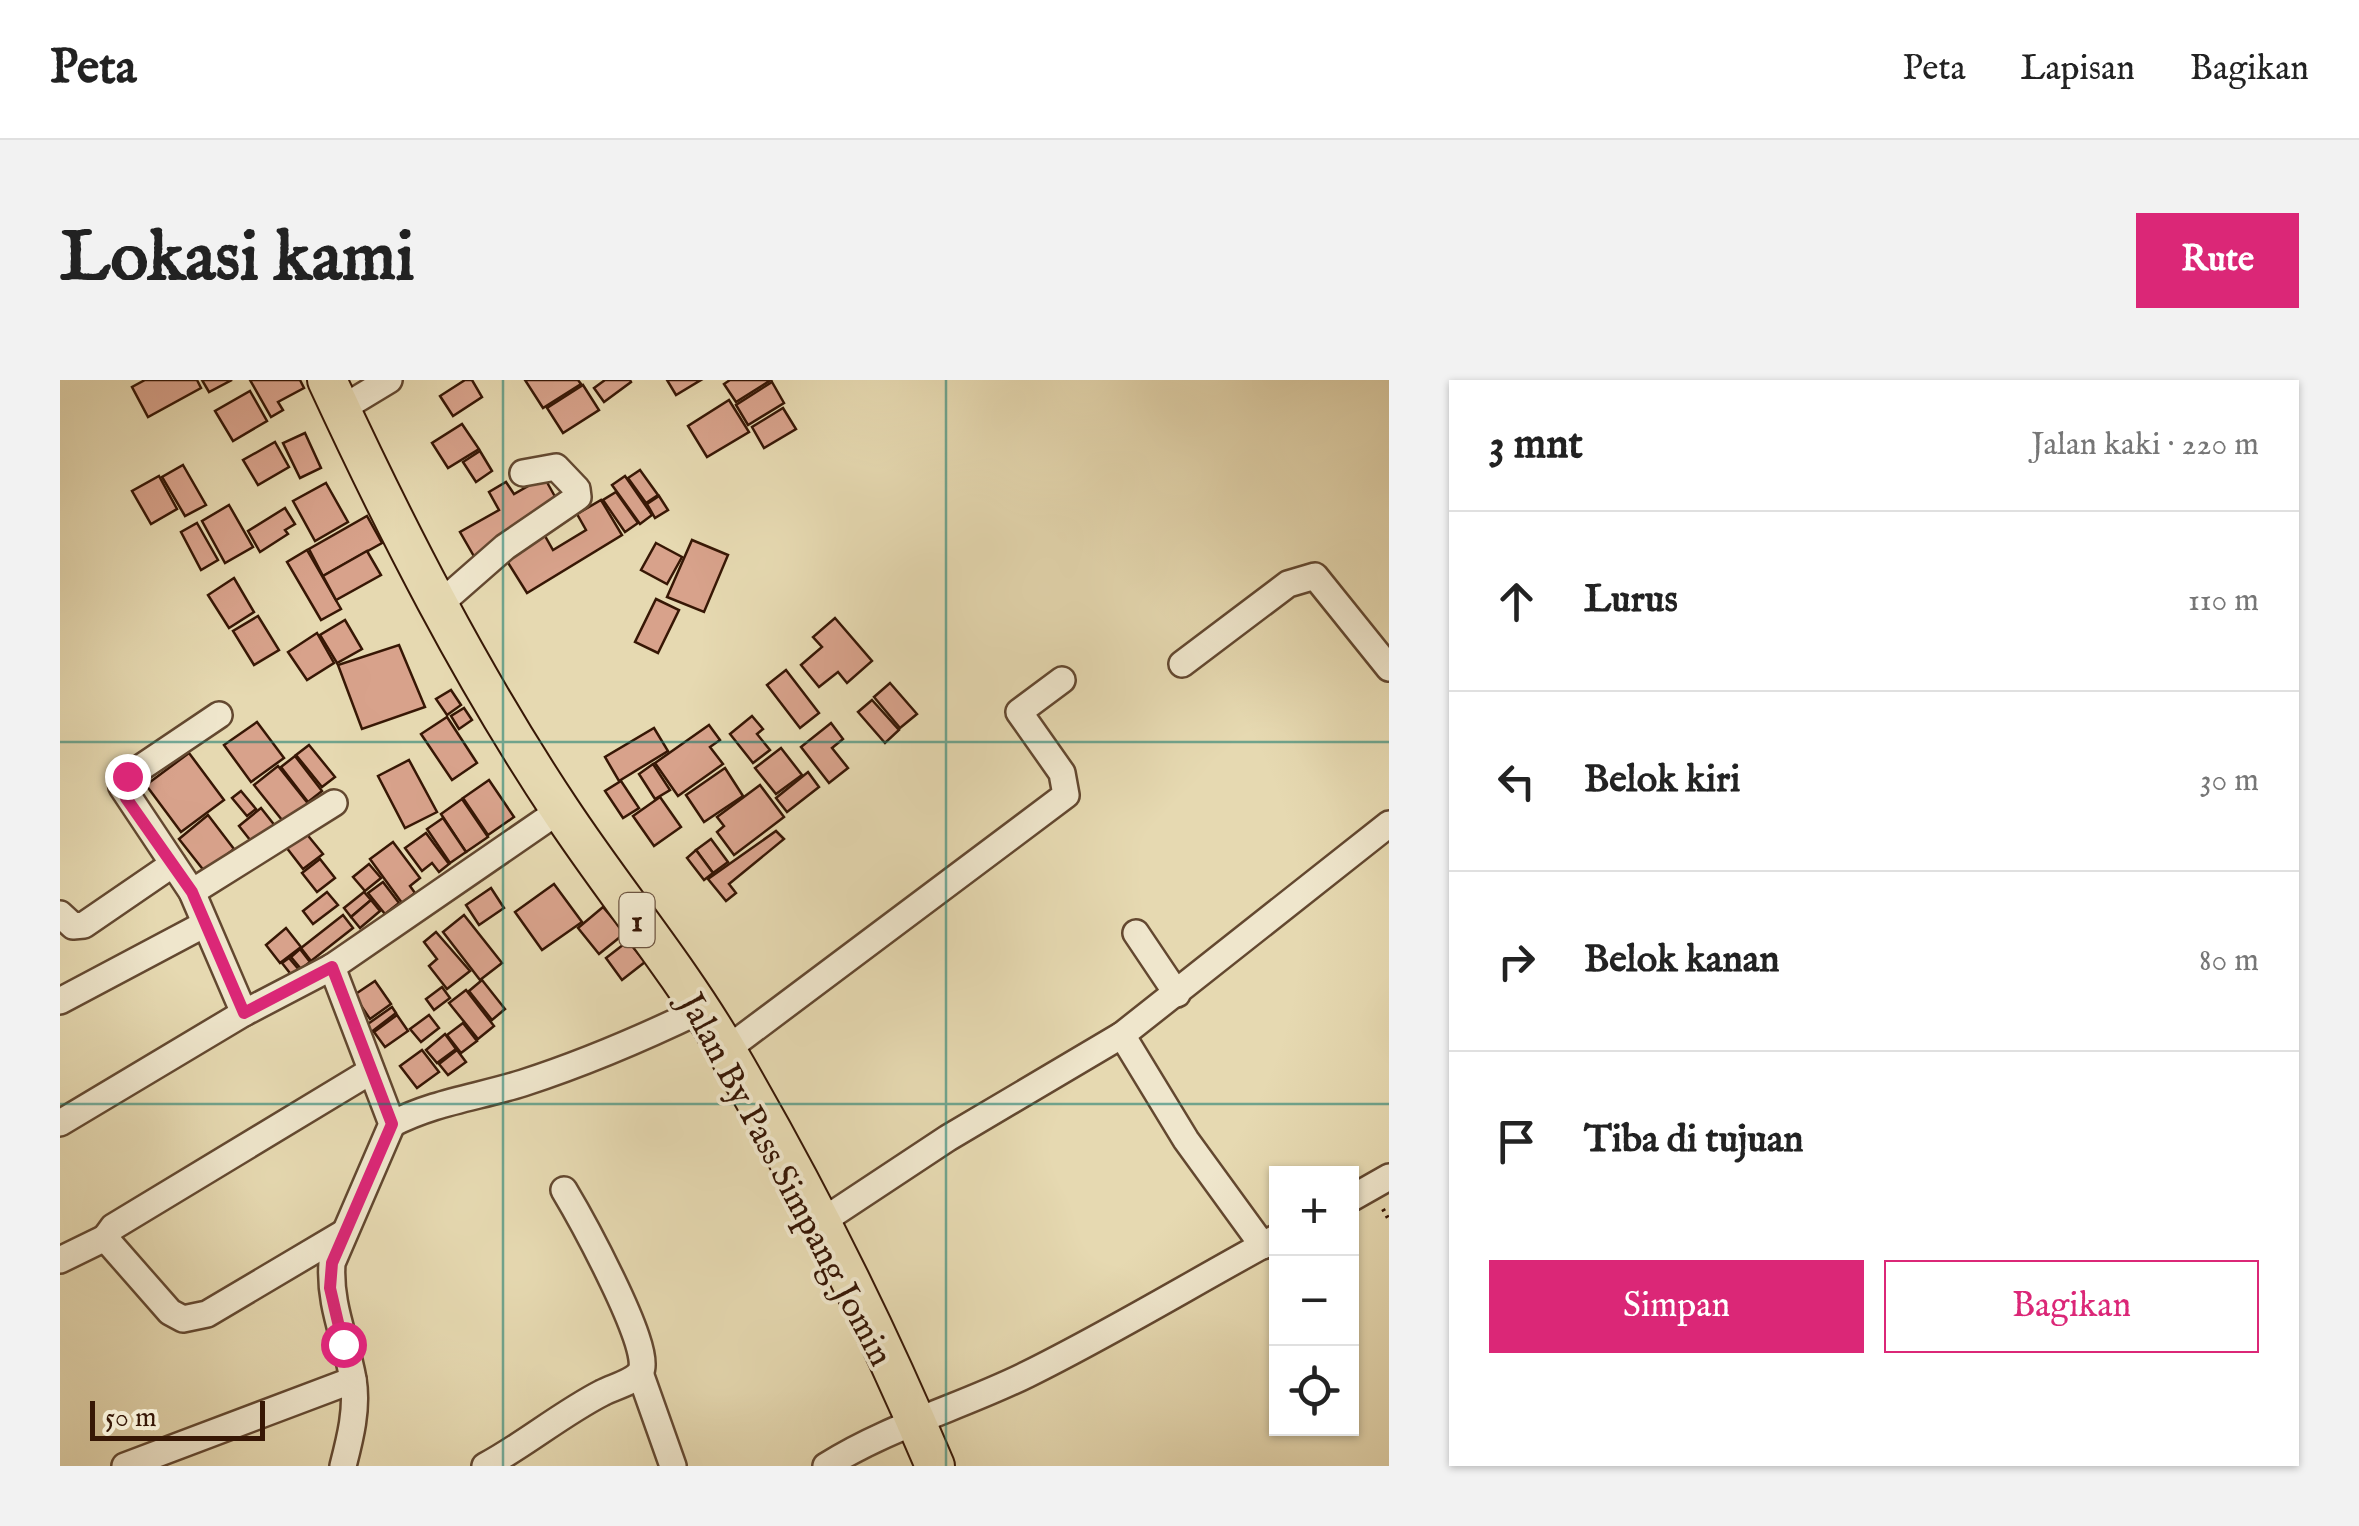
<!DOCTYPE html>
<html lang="id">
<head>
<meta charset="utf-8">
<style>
  :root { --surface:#fff; --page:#f2f2f2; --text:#222; --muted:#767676; --line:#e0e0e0; --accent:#db2777 }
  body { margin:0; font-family:"IM FELL English",serif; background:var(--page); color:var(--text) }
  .controls { position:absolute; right:30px; bottom:30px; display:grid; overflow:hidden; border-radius:0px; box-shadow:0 2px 8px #0004 }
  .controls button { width:90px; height:90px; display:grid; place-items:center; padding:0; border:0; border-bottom:2px solid var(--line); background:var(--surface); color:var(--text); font:50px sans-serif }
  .scale { position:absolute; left:30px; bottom:25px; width:175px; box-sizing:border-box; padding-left:10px; border:5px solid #371705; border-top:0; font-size:28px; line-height:35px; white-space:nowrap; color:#371705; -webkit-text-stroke:8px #efe6cc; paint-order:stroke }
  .stop { position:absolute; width:30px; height:30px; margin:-22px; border:8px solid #db2777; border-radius:50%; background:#fff }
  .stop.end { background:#db2777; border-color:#fff; box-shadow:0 2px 10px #0008 }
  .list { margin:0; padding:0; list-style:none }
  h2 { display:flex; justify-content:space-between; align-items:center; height:130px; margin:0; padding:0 40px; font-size:42px }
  h2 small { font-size:32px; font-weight:400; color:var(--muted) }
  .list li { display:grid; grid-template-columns:65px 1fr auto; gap:30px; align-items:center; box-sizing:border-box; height:180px; padding:0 40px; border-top:2px solid var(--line) }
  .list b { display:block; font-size:38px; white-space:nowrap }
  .list em { font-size:32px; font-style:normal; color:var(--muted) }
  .actions { display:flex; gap:20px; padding:30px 40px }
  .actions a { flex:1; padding:22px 0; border:2px solid var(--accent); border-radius:0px; text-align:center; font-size:35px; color:var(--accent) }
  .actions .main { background:var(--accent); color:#fff }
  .icon { flex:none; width:55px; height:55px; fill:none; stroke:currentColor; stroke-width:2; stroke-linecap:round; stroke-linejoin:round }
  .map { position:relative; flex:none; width:1329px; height:1086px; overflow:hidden; border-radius:0px }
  header { display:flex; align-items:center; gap:60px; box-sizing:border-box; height:140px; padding:0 50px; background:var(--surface); border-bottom:2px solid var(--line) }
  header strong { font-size:48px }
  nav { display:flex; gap:55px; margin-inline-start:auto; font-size:35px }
  .intro { display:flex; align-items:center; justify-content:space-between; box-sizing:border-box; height:240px; padding:0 60px }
  h1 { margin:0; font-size:70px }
  .button { padding:25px 45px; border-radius:0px; background:var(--accent); color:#fff; font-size:35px; font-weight:700 }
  main { display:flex; gap:60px; padding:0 60px }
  aside { flex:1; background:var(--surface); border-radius:0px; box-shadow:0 2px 8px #0004 }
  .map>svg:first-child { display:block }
  .building { fill:#d8a28b; stroke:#371705; stroke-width:2.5 }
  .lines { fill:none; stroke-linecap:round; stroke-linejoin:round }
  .minor-casing { stroke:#634830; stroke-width:30 }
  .highway-casing { stroke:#371705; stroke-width:42 }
  .path { stroke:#371705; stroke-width:4; stroke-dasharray:2.5 5; stroke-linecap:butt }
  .minor { stroke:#efe6cc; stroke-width:25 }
  .highway { stroke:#e6d9b1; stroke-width:38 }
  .route { stroke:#db2777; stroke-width:12 }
  .grid { fill:none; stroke:#0f766e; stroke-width:2.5; stroke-opacity:0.55 }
  .labels { text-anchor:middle; stroke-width:8; stroke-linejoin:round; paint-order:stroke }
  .shield { fill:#efe6cc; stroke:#6e5541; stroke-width:2.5 }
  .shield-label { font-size:32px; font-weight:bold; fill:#371705 }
  .street-label { font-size:35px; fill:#371705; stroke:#efe6cc }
</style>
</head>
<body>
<header>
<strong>Peta</strong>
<nav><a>Peta</a><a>Lapisan</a><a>Bagikan</a></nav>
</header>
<div class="intro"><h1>Lokasi kami</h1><a class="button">Rute</a></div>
<main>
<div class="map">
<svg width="1329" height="1086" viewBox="0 0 1329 1086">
  <rect width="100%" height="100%" fill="#e6d9b1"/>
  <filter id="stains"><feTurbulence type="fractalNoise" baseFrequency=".002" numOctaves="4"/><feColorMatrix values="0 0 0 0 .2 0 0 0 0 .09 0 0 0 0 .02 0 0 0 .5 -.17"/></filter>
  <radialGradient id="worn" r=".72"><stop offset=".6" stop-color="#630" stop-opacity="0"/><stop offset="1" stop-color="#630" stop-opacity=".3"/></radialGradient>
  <g class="building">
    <polygon points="85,0 137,0 141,8 88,37 72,7"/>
    <polygon points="142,0 172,0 149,12"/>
    <polygon points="190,0 240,0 244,8 218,22 223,30 211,37"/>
    <polygon points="405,0 412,0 422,17 393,36 380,16"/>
    <polygon points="465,0 518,0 521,4 483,28"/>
    <polygon points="545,0 570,0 571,2 544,22 534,8"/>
    <polygon points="607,0 641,0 616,15"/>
    <polygon points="670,0 711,0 676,22 664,4"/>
    <polygon points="712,2 724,23 688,45 676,25"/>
    <polygon points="523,5 539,30 503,53 487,28"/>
    <polygon points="190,11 207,41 173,61 155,31"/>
    <polygon points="669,20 689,52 647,77 628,46"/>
    <polygon points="723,28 736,49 704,68 692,47"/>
    <polygon points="402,44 419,69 388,88 372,63"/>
    <polygon points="245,53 261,88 240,98 223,63"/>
    <polygon points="215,62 229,87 198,105 183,80"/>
    <polygon points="420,71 432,91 416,102 403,82"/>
    <polygon points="123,85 146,125 125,136 102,97"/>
    <polygon points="580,90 598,115 586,123 568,98"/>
    <polygon points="99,96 117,129 91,144 72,111"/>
    <polygon points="565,96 592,135 580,144 552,105"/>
    <polygon points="484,97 502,129 419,185 400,152 439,130 429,112 446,102 454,114"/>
    <polygon points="266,103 288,142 255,161 233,121"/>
    <polygon points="556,112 578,143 565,152 543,120"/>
    <polygon points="599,116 608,130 595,138 587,124"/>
    <polygon points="541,120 562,155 467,213 442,173 481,149 493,170 526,150 517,134"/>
    <polygon points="169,125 193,167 165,183 142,141"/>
    <polygon points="225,128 235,144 225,150 228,154 200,172 188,151"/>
    <polygon points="307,136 322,163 263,196 249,169"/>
    <polygon points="137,143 158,180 141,190 121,152"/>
    <polygon points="632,160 668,175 644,232 607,217"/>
    <polygon points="596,163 622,177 607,204 581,190"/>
    <polygon points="247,170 281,229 261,240 227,182"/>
    <polygon points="307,171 321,195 276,220 263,196"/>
    <polygon points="174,198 194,232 169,248 148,215"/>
    <polygon points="596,219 619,230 598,273 575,262"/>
    <polygon points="198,236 219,270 194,285 173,251"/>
    <polygon points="775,238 812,281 787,303 778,292 759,307 741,285 762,267 753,257"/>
    <polygon points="285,240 302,269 277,283 260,255"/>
    <polygon points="257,253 274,283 247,300 228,272"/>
    <polygon points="339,265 365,327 302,349 278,285"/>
    <polygon points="726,290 759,333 740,348 707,305"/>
    <polygon points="830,303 857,334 840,348 814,317"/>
    <polygon points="391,310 401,325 387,335 376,319"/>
    <polygon points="812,320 839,350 825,363 798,332"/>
    <polygon points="404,328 412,340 399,349 391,336"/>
    <polygon points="692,336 703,349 697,354 710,370 693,383 670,354"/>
    <polygon points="387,337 417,383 392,400 361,354"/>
    <polygon points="197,342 224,378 191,402 164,365"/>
    <polygon points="771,343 783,359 772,368 788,388 769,403 741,367"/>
    <polygon points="649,345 660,360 650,367 663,384 618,416 595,383"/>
    <polygon points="594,348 608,371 559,401 545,377"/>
    <polygon points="249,365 275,397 262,407 236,375"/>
    <polygon points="721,368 742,395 716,414 695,388"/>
    <polygon points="129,373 164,420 121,452 86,405"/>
    <polygon points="235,376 262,411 248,422 221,387"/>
    <polygon points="349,380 377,432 345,448 318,396"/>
    <polygon points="593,384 610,410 595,419 579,394"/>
    <polygon points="218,386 250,426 226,445 194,405"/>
    <polygon points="665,388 683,416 644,442 626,415"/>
    <polygon points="748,392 759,407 727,432 716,418"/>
    <polygon points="429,400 454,437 428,455 403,418"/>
    <polygon points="561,401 579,428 563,438 545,411"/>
    <polygon points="700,405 724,437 674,475 657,452 664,446 657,437"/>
    <polygon points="181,411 196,429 187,436 172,418"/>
    <polygon points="600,417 621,447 594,466 573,436"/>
    <polygon points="402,419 428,457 406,472 381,434"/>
    <polygon points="201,428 216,447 194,465 179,446"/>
    <polygon points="148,435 174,469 145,492 119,459"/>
    <polygon points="383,438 406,472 390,483 367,449"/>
    <polygon points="716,451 724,459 669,504 676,513 666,521 648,499"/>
    <polygon points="245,452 263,474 243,489 226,467"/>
    <polygon points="366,453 389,484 379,492 372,483 362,491 345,468"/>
    <polygon points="651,459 668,482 653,493 636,470"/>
    <polygon points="333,462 360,498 350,506 355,513 342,523 310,479"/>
    <polygon points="636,470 653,493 644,500 627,478"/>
    <polygon points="260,479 275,498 257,512 242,493"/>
    <polygon points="309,484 321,498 305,511 293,497"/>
    <polygon points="323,502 339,523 325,534 308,513"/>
    <polygon points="494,504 522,542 482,570 455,532"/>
    <polygon points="431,508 444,528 419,545 406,525"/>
    <polygon points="267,512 278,525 253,544 243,531"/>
    <polygon points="304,512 311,520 291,537 284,528"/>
    <polygon points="311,520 320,531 300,548 291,537"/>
    <polygon points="543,527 565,553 539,574 518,548"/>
    <polygon points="283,535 293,548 251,581 241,568"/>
    <polygon points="404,535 442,583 420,600 383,552"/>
    <polygon points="226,548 241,567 220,583 206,565"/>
    <polygon points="376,552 410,591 387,609 369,586 377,579 364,562"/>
    <polygon points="568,561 585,582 562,600 546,578"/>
    <polygon points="240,569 250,582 241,589 231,577"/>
    <polygon points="229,578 240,591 233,597 222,583"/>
    <polygon points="422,600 445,629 432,640 409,611"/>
    <polygon points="315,601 331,624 310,639 294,615"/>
    <polygon points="382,607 390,618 374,630 366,619"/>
    <polygon points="406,610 434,646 418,659 389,623"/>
    <polygon points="332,627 336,633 310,653 305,646"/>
    <polygon points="337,635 348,651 325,667 314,652"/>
    <polygon points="369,635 379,648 361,662 350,649"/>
    <polygon points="403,643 417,661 401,673 387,655"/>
    <polygon points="385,654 396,669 377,683 366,670"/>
    <polygon points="362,670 379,692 357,708 340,686"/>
    <polygon points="397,670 406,682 388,695 379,684"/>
  </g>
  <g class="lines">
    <defs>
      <g id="minor">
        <polyline points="281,29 329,0"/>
        <polyline points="381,223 445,167 518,117 517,109 496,87 463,93"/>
        <polyline points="1122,284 1228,204 1255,196 1329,288"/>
        <polyline points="159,335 67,397 62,407 132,512 184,633"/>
        <polyline points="132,512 274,423"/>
        <polyline points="0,534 13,546 24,545 113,484"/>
        <polyline points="1076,553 1117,614"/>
        <path d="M272 587 332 744 272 883C269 925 286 959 293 999 298 1028 290 1059 283 1086"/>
        <polyline points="0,621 145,544"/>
        <polyline points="1062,655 1126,760 1203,866"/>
        <polyline points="666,670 1006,415 1002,393 959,332 1002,300"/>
        <polyline points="0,743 184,633 272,587 500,430"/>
        <path d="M332 744C374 722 419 717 463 703 525 683 583 658 641 630"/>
        <polyline points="1292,818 1329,797"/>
        <polyline points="758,844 888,758 1062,655 1329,444"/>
        <polyline points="282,854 147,934 123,939 110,932 45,858 53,847 311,691"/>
        <polyline points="0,880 45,858"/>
        <polyline points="580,993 613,1086"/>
        <polyline points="65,1086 293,1000"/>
        <path d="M425 1086C466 1064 501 1034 542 1013 553 1007 575 1002 581 991 593 968 519 835 504 810"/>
        <path d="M766 1086C829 1046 902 1027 968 994 1053 952 1133 903 1216 858"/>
      </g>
      <path id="highway" d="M267 0C335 147 411 296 501 431 554 511 616 585 665 668 742 799 816 946 875 1086"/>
    </defs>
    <use href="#minor" class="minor-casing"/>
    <use href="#highway" class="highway-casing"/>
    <polyline class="path" points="1323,829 1329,840"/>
    <use href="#minor" class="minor"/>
    <use href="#highway" class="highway"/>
  </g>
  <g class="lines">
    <polyline class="route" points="67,396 62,407 66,418 132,512 184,633 272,587 332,744 272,883 270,908 283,964"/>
  </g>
  <path class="grid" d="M443 0V1086M886 0V1086M0 362H1329M0 724H1329"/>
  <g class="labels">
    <rect class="shield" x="559.5" y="513" width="35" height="54" rx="8"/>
    <g class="shield-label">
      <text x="577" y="551">1</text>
    </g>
    <g class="street-label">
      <text transform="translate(727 799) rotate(62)" y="12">Jalan By Pass Simpang Jomin</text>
    </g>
  </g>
  <rect width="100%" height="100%" filter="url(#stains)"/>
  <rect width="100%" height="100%" fill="url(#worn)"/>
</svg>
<div class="controls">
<button>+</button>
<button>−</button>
<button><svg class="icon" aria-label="locate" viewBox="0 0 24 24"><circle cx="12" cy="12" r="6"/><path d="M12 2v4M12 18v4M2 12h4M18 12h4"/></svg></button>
</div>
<div class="scale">50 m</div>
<div class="stop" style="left:283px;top:964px"></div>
<div class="stop end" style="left:67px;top:396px"></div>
</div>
<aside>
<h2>3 mnt<small>Jalan kaki · 220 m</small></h2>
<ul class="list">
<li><svg class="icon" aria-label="ahead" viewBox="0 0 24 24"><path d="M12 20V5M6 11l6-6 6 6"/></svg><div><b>Lurus</b></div><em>110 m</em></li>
<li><svg class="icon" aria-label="left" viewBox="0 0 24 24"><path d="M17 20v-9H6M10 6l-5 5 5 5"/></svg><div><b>Belok kiri</b></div><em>30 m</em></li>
<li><svg class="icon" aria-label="right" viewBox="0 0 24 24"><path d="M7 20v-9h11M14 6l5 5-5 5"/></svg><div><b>Belok kanan</b></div><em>80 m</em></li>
<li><svg class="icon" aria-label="arrive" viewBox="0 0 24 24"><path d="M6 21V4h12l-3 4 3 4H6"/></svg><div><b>Tiba di tujuan</b></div></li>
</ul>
<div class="actions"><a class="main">Simpan</a><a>Bagikan</a></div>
</aside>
</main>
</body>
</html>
